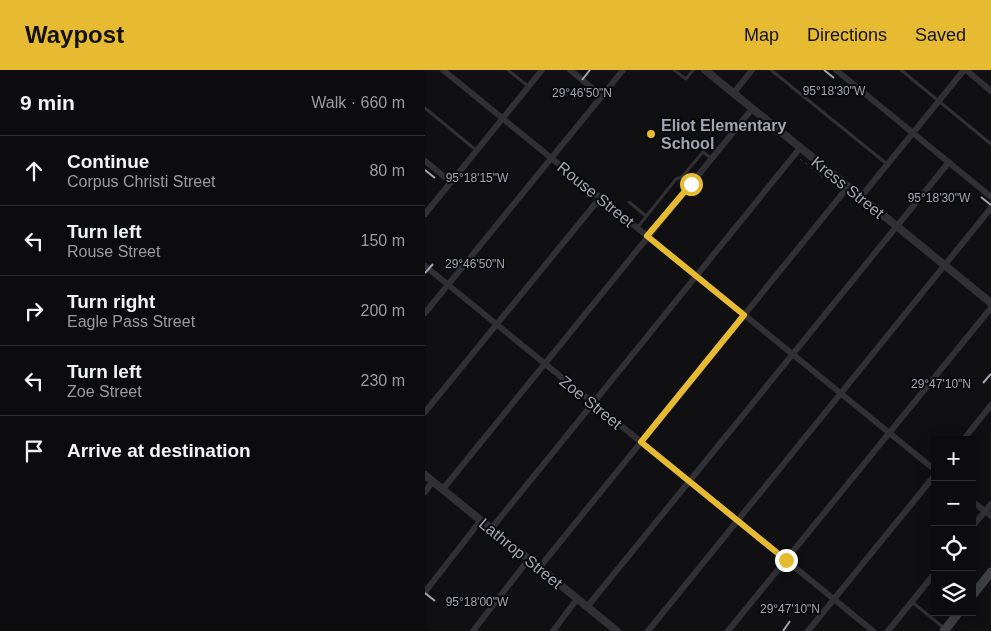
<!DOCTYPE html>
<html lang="en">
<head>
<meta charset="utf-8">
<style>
  :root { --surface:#0c0b0d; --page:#151416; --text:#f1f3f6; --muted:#9a9b9d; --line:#2c2b2e; --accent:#e6bb32 }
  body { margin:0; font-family:Arial,sans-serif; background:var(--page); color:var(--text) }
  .controls { position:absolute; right:15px; bottom:15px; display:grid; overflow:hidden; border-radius:0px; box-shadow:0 2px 12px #0003 }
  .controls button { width:45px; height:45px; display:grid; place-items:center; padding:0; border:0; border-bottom:1px solid var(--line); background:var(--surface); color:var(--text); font:25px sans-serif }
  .stop { position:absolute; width:15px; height:15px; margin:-11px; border:4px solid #e6bb32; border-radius:50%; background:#fff }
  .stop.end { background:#e6bb32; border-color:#fff; box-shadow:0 1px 5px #0008 }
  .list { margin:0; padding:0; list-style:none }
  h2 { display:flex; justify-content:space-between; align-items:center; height:65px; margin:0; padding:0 20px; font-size:21px }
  h2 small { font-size:16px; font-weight:400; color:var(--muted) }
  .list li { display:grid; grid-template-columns:32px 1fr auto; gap:15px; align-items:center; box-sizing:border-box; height:70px; padding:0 20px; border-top:1px solid var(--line) }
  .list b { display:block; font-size:19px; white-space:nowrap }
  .list p { margin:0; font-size:16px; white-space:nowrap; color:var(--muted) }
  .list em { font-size:16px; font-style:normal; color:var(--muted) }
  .icon { flex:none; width:28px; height:28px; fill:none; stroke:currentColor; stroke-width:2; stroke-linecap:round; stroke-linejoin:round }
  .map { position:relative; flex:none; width:566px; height:561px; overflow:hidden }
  header { display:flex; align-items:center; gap:30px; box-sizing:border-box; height:70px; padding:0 25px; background:var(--accent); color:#111 }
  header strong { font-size:24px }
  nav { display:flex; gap:28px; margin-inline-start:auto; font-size:18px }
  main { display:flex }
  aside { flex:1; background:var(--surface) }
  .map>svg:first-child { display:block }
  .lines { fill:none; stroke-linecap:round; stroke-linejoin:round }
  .path { stroke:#37383c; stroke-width:1; stroke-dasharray:2.5 4; stroke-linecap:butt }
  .service { stroke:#313135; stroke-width:3 }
  .minor { stroke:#313135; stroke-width:6 }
  .tertiary { stroke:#313135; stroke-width:8 }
  .secondary { stroke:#3f4045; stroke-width:9 }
  .route { stroke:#e6bb32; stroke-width:6 }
  .ticks { fill:none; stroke:#a1a4b1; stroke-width:2 }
  .poi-dot { fill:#e6bb32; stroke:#0b0a0c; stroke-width:2 }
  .labels { text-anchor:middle; stroke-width:4; stroke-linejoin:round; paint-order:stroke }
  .poi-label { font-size:16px; font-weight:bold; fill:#a1a4b1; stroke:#0b0a0c; text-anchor:start }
  .street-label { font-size:16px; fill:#a1a4b1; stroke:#0b0a0c }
  .ticks-label { font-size:12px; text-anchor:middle; fill:#a1a4b1; stroke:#0b0a0c; stroke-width:4; stroke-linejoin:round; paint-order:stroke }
</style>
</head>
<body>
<header>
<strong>Waypost</strong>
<nav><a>Map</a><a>Directions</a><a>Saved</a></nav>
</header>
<main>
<aside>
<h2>9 min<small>Walk · 660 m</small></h2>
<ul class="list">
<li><svg class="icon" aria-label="ahead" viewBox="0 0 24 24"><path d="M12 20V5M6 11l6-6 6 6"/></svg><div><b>Continue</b><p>Corpus Christi Street</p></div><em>80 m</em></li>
<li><svg class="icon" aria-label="left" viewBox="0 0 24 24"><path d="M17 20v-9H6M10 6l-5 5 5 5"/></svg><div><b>Turn left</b><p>Rouse Street</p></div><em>150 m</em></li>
<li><svg class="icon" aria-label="right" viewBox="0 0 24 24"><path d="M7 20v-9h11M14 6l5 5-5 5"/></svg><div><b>Turn right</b><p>Eagle Pass Street</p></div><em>200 m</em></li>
<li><svg class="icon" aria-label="left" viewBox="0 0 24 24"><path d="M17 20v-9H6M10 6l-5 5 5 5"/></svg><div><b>Turn left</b><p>Zoe Street</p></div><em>230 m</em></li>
<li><svg class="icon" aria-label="arrive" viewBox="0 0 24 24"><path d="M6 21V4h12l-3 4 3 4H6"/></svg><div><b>Arrive at destination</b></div></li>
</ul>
</aside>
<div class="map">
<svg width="566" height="561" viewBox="0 0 566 561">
  <rect width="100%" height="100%" fill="#100f11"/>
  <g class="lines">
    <polyline class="path" points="375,89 413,119"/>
    <g class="service">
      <polyline points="83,0 103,16"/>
      <polyline points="249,0 261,9 268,0"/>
      <polyline points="346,0 462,94"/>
      <polyline points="476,0 566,74"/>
      <polyline points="0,38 52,81"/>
      <polyline points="257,107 278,82 286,88"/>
      <polyline points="204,132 221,146"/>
      <polyline points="212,158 251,109 257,107 265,113"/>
      <polyline points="487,532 519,558"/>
    </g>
    <g class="minor">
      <polyline points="18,0 510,400"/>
      <polyline points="145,0 177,26"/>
      <polyline points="411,0 566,127"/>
      <polyline points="541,0 566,21"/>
      <polyline points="308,24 327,0"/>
      <polyline points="0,91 26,112"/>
      <polyline points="435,128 539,0"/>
      <polyline points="0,144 117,0"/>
      <polyline points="0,196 448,561"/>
      <polyline points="0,243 198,0"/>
      <polyline points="0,342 175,128"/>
      <polyline points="538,370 566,335"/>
      <polyline points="18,419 327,39"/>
      <polyline points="0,422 8,411"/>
      <polyline points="547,431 566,446"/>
      <polyline points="547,457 566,434"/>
      <polyline points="66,459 375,78"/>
      <polyline points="114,498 422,118"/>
      <polyline points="0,522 56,450"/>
      <polyline points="162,537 524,92"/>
      <polyline points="48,561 104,489"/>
      <polyline points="128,561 152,529"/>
      <polyline points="223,561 566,138"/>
      <polyline points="303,561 566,238"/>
      <polyline points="383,561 510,405"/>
      <polyline points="463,561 510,503"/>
    </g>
    <g class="tertiary">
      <polyline points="280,0 566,233"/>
      <polyline points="0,405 192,561"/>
    </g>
    <g class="secondary">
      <polyline points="547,526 566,502"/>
      <polyline points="519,561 534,542"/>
    </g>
  </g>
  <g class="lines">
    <polyline class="route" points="266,114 222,166 319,245 216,372 361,490"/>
  </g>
  <path class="ticks" d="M399 0 409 8M157 10 165 0M0 100 10 108M556 127 566 135M0 203 8 194M558 313 566 304M0 523 10 531M358 561 365 551"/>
  <circle class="poi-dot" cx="226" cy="64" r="5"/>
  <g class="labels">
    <g class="poi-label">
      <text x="236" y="61">Eliot Elementary<tspan x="236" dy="18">School</tspan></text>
    </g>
    <g class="street-label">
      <text transform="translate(423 117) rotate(39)" y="6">Kress Street</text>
      <text transform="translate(171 124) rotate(39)" y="6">Rouse Street</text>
      <text transform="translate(166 332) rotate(39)" y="6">Zoe Street</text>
      <text transform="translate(96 483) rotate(39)" y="6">Lathrop Street</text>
    </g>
  </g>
  <g class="ticks-label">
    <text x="409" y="25">95°18'30"W</text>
    <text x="157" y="27">29°46'50"N</text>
    <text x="52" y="112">95°18'15"W</text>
    <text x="514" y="132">95°18'30"W</text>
    <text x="50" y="198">29°46'50"N</text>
    <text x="516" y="318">29°47'10"N</text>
    <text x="52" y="536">95°18'00"W</text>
    <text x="365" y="543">29°47'10"N</text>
  </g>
</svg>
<div class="controls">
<button>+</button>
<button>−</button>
<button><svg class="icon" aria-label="locate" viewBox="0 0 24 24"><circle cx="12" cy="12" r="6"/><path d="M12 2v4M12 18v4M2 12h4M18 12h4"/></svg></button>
<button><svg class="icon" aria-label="layers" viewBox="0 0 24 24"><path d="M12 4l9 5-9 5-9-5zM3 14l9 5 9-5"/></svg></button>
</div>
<div class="stop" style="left:266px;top:114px"></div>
<div class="stop end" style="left:361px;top:490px"></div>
</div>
</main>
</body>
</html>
